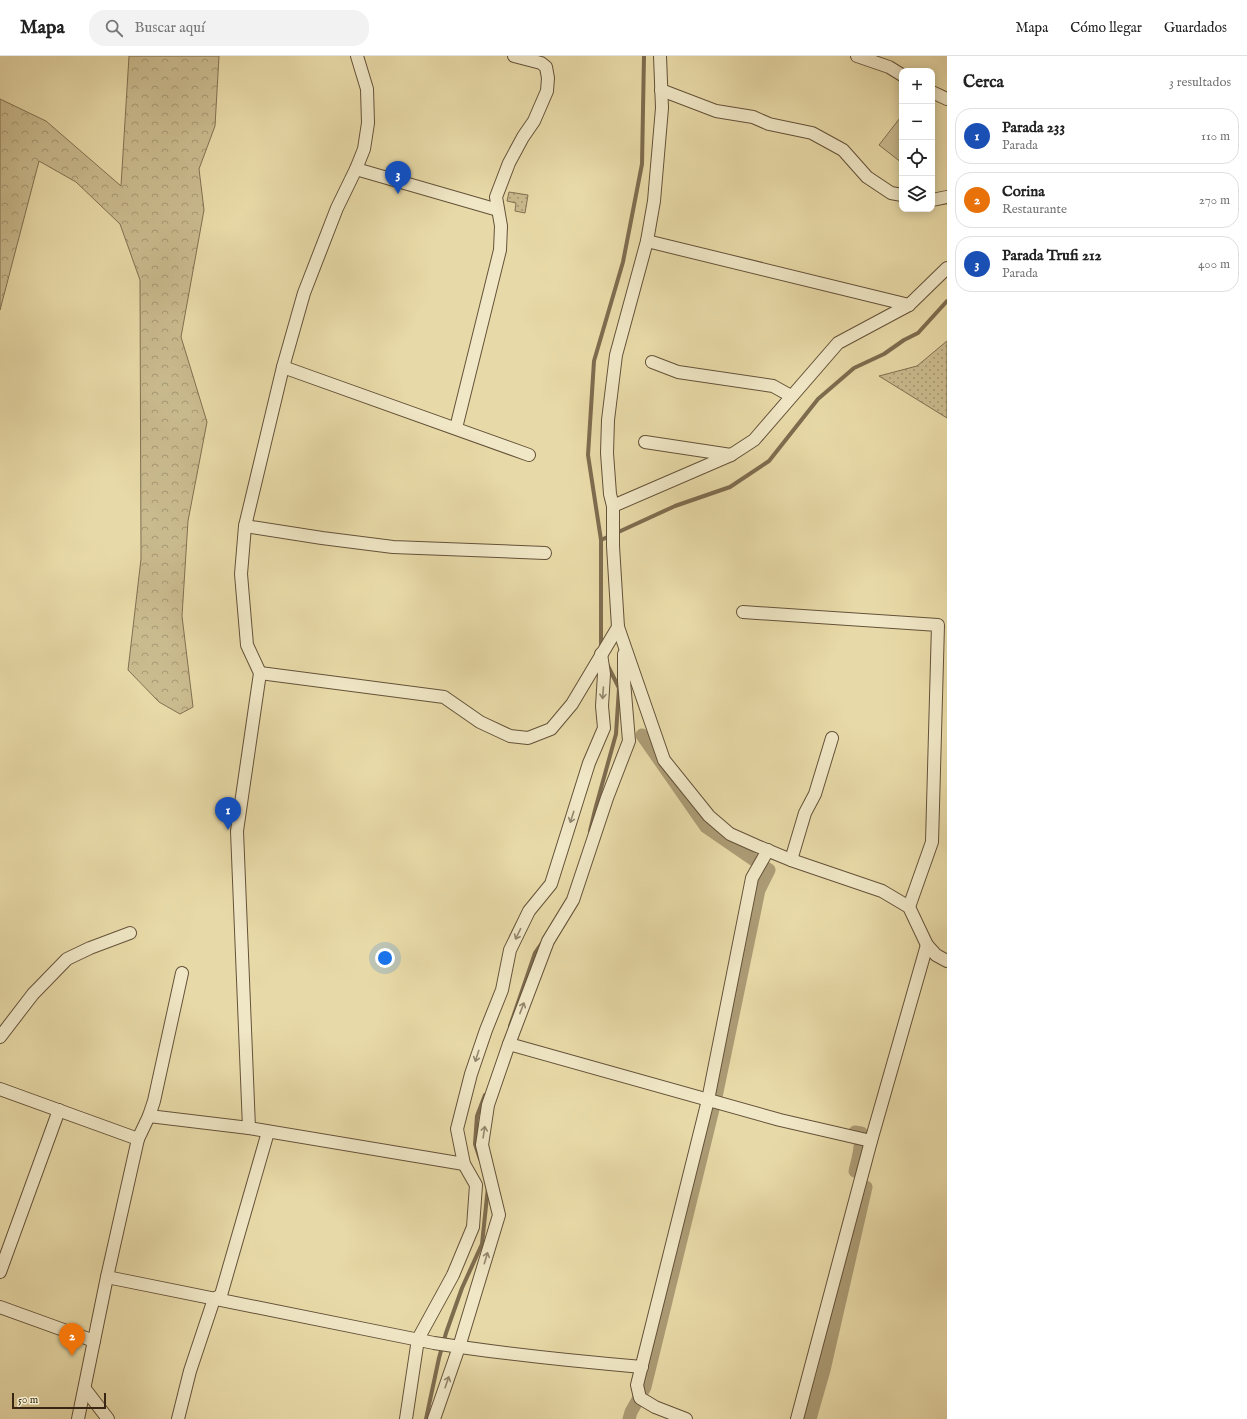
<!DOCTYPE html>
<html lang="es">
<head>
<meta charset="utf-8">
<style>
  :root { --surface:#fff; --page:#f2f2f2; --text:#222; --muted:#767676; --line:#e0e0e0; --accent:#8f2418 }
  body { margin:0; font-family:"IM FELL English",serif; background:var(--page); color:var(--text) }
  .controls { position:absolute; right:12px; top:12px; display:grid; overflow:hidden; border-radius:8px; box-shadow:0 2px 10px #0003 }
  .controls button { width:36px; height:36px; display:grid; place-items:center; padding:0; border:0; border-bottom:1px solid var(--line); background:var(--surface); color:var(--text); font:20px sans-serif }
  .scale { position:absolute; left:12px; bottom:10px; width:94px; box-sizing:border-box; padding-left:4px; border:2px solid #382514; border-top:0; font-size:11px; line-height:14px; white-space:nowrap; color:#382514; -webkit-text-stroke:3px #f0e7c6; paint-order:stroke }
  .you { position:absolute; left:385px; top:902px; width:14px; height:14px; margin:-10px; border:3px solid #fff; border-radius:50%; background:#1a73e8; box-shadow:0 0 0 6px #1a73e833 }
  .badge { display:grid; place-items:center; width:26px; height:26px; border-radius:50%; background:var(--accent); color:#fff; font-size:13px; font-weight:700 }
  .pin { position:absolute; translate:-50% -33px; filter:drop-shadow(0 1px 2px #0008) }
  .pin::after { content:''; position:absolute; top:21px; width:14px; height:12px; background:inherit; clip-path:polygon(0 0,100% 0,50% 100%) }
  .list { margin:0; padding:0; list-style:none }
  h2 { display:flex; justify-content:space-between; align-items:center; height:52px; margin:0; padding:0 16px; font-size:17px }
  h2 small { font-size:13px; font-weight:400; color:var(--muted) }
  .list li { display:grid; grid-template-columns:26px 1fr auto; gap:12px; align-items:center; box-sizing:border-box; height:56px; margin:0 8px 8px; padding:0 8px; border:1px solid var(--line); border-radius:16px }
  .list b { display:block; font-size:15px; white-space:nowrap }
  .list p { margin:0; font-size:13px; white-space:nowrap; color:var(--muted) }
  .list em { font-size:13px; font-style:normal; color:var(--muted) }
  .icon { flex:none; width:22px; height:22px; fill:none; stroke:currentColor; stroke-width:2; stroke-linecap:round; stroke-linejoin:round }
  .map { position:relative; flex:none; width:947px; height:1363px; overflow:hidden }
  header { display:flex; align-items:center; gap:24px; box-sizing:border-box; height:56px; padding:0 20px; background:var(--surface); border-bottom:1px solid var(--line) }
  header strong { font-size:19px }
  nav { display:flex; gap:22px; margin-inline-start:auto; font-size:14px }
  .search { width:280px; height:36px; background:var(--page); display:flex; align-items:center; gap:10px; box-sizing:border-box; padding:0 14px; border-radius:16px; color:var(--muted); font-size:15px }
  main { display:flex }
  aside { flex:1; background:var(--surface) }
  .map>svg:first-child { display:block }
  .grass { fill:url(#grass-dots); stroke:#817052 }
  .forest { fill:url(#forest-crowns); stroke:#817052 }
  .pitch { fill:#cabb8f; stroke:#817052 }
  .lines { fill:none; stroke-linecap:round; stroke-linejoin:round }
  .stream { stroke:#7e6c4f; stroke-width:4 }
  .canal { stroke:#ac9c76; stroke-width:13 }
  .minor-casing { stroke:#645239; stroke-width:14 }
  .minor { stroke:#f0e7c6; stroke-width:12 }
  .oneway { stroke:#94866d }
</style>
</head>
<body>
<header>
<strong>Mapa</strong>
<div class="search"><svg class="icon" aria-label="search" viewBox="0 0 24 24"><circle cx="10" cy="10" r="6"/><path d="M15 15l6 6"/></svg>Buscar aquí</div>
<nav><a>Mapa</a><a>Cómo llegar</a><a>Guardados</a></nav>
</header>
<main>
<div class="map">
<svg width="947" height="1363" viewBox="0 0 947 1363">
  <defs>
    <pattern id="grass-dots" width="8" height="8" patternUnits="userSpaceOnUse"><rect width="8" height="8" fill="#cabb8f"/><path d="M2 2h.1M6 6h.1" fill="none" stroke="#a59874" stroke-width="1.8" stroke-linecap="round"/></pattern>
    <pattern id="forest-crowns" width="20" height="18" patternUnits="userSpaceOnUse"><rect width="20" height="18" fill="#cabb8f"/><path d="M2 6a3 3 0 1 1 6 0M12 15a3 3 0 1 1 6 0" fill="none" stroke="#a59874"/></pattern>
  </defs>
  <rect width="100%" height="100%" fill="#e8daa8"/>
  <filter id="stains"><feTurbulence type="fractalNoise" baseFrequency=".005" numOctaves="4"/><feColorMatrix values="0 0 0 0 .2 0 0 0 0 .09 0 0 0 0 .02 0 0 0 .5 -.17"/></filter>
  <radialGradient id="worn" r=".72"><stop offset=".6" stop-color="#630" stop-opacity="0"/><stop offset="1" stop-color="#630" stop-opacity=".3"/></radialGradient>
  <g class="grass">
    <polygon points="509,136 528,139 525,157 515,155 516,147 507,145"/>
    <polygon points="947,285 947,362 879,320 917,310"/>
  </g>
  <polygon class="forest" points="129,0 219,0 215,70 199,113 204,154 181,281 207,366 188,465 182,560 193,651 180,658 159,646 128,614 141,503 140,224 120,168 76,126 39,105 0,254 0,43 46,65 121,130"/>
  <polygon class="pitch" points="900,62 902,64 902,107 879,89"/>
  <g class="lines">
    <g class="stream">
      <polyline points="601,484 588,399 594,305 623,206 642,108 644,0"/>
      <polyline points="601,593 601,484 675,450 730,431 769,405 818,343 854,312 884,298 904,284 918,277 947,245"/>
      <polyline points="590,775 595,754 616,678 619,632 607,608"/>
      <polyline points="510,970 535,897 542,887"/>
      <polyline points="480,1103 475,1088 477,1060 485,1039"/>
      <polyline points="426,1363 439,1302 446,1277 462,1232 482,1188 488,1131"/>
    </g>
    <g class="canal">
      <polyline points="642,679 706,771 754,804"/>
      <path d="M855 1115C859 1101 861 1091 861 1077L855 1076"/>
      <polyline points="629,1363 631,1356 645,1331 716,1041 759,834 769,814 766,812"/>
      <polyline points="810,1363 824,1314 866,1131"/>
    </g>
    <defs>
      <g id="minor">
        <polyline points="660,0 662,52 654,145 647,185 616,299 608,364 607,397 610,438 613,450 613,490 618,571 664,704 709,760 730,778 757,790 791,804 882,835 909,851 927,889 936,899 947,905"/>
        <polyline points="857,0 889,11 902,19"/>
        <polyline points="661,34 716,55 753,61 769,68 812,77 843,94 867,121 891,137 902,139"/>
        <polyline points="932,36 947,43"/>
        <polyline points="356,113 498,154"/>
        <polyline points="932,144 947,141"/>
        <polyline points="647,185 909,249"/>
        <polyline points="652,306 678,316 773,330 791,340"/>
        <polyline points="283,311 529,399"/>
        <polyline points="456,372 500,194 501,170 496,141 509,107 523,81 534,65 547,35 548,22 546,11 541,7 514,0"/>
        <polyline points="645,386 731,399"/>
        <polyline points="613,450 731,399 754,384 838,287 909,249 947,212"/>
        <polyline points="245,470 322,482 393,491 545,497"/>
        <polyline points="743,556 938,569 932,786 909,851"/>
        <polyline points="260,617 444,641 480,666 510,680 528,682 551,673 572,648 618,571"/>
        <polyline points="791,804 805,757 815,738 832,682"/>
        <polyline points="0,981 33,938 67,903 90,892 130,877"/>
        <polyline points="509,988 780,1064 871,1085"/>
        <polyline points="0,1033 138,1083"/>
        <polyline points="149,1060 249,1072 464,1108"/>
        <polyline points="249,1072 237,775 260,617 247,589 241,518 245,470 283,311 304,237 337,152 356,113 364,93 368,67 367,33 357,0"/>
        <polyline points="0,1216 59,1054"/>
        <path d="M107 1221 434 1287C503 1298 572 1305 642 1311"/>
        <polyline points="0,1251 94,1285"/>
        <polyline points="85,1333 108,1363"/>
        <polyline points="78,1363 107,1221 138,1083 149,1060 154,1045 182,917"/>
        <polyline points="178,1363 190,1315 214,1243 221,1239 268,1076"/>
        <polyline points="406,1363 418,1283 453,1219 473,1171 476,1129 464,1108 457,1073 471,1018 486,974 502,934 510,894 529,855 551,828 589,707 604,672 602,650 604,618 601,598"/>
        <polyline points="434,1363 459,1291 499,1159 482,1089 488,1049 509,988 548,885 573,844 607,742 629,685 624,625 624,598"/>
        <polyline points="686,1363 655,1351 640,1342 637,1329 708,1044 752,822 768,794"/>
        <polyline points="797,1363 871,1085 927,889"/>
      </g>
    </defs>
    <use href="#minor" class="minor-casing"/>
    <use href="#minor" class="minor"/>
  </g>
  <defs><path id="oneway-shaft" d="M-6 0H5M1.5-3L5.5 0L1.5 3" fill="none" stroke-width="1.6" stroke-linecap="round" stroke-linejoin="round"/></defs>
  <g class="oneway">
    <use href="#oneway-shaft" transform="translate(603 637) rotate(94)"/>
    <use href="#oneway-shaft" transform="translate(572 761) rotate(108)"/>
    <use href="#oneway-shaft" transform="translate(518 878) rotate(116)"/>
    <use href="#oneway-shaft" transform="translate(522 952) rotate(-69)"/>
    <use href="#oneway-shaft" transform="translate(477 1000) rotate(108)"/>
    <use href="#oneway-shaft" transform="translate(484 1076) rotate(-81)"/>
    <use href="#oneway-shaft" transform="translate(486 1202) rotate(-73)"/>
    <use href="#oneway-shaft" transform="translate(447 1326) rotate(-71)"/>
  </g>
  <rect width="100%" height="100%" filter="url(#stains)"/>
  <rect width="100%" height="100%" fill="url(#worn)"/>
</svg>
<div class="controls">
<button>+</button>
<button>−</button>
<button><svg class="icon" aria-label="locate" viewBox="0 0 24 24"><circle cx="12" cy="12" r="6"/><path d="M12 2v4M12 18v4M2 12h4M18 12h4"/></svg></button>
<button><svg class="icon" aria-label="layers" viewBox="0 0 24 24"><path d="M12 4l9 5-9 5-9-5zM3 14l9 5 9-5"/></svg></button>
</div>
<div class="scale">50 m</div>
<div class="you"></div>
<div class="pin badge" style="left:228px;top:774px;background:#1a4fb4">1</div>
<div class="pin badge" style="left:72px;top:1300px;background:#e8710a">2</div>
<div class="pin badge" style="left:398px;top:138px;background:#1a4fb4">3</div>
</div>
<aside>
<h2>Cerca<small>3 resultados</small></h2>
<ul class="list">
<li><span class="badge" style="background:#1a4fb4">1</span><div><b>Parada 233</b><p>Parada</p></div><em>110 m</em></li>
<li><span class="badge" style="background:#e8710a">2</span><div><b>Corina</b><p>Restaurante</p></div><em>270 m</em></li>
<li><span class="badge" style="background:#1a4fb4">3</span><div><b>Parada Trufi 212</b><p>Parada</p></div><em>400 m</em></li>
</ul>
</aside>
</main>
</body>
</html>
